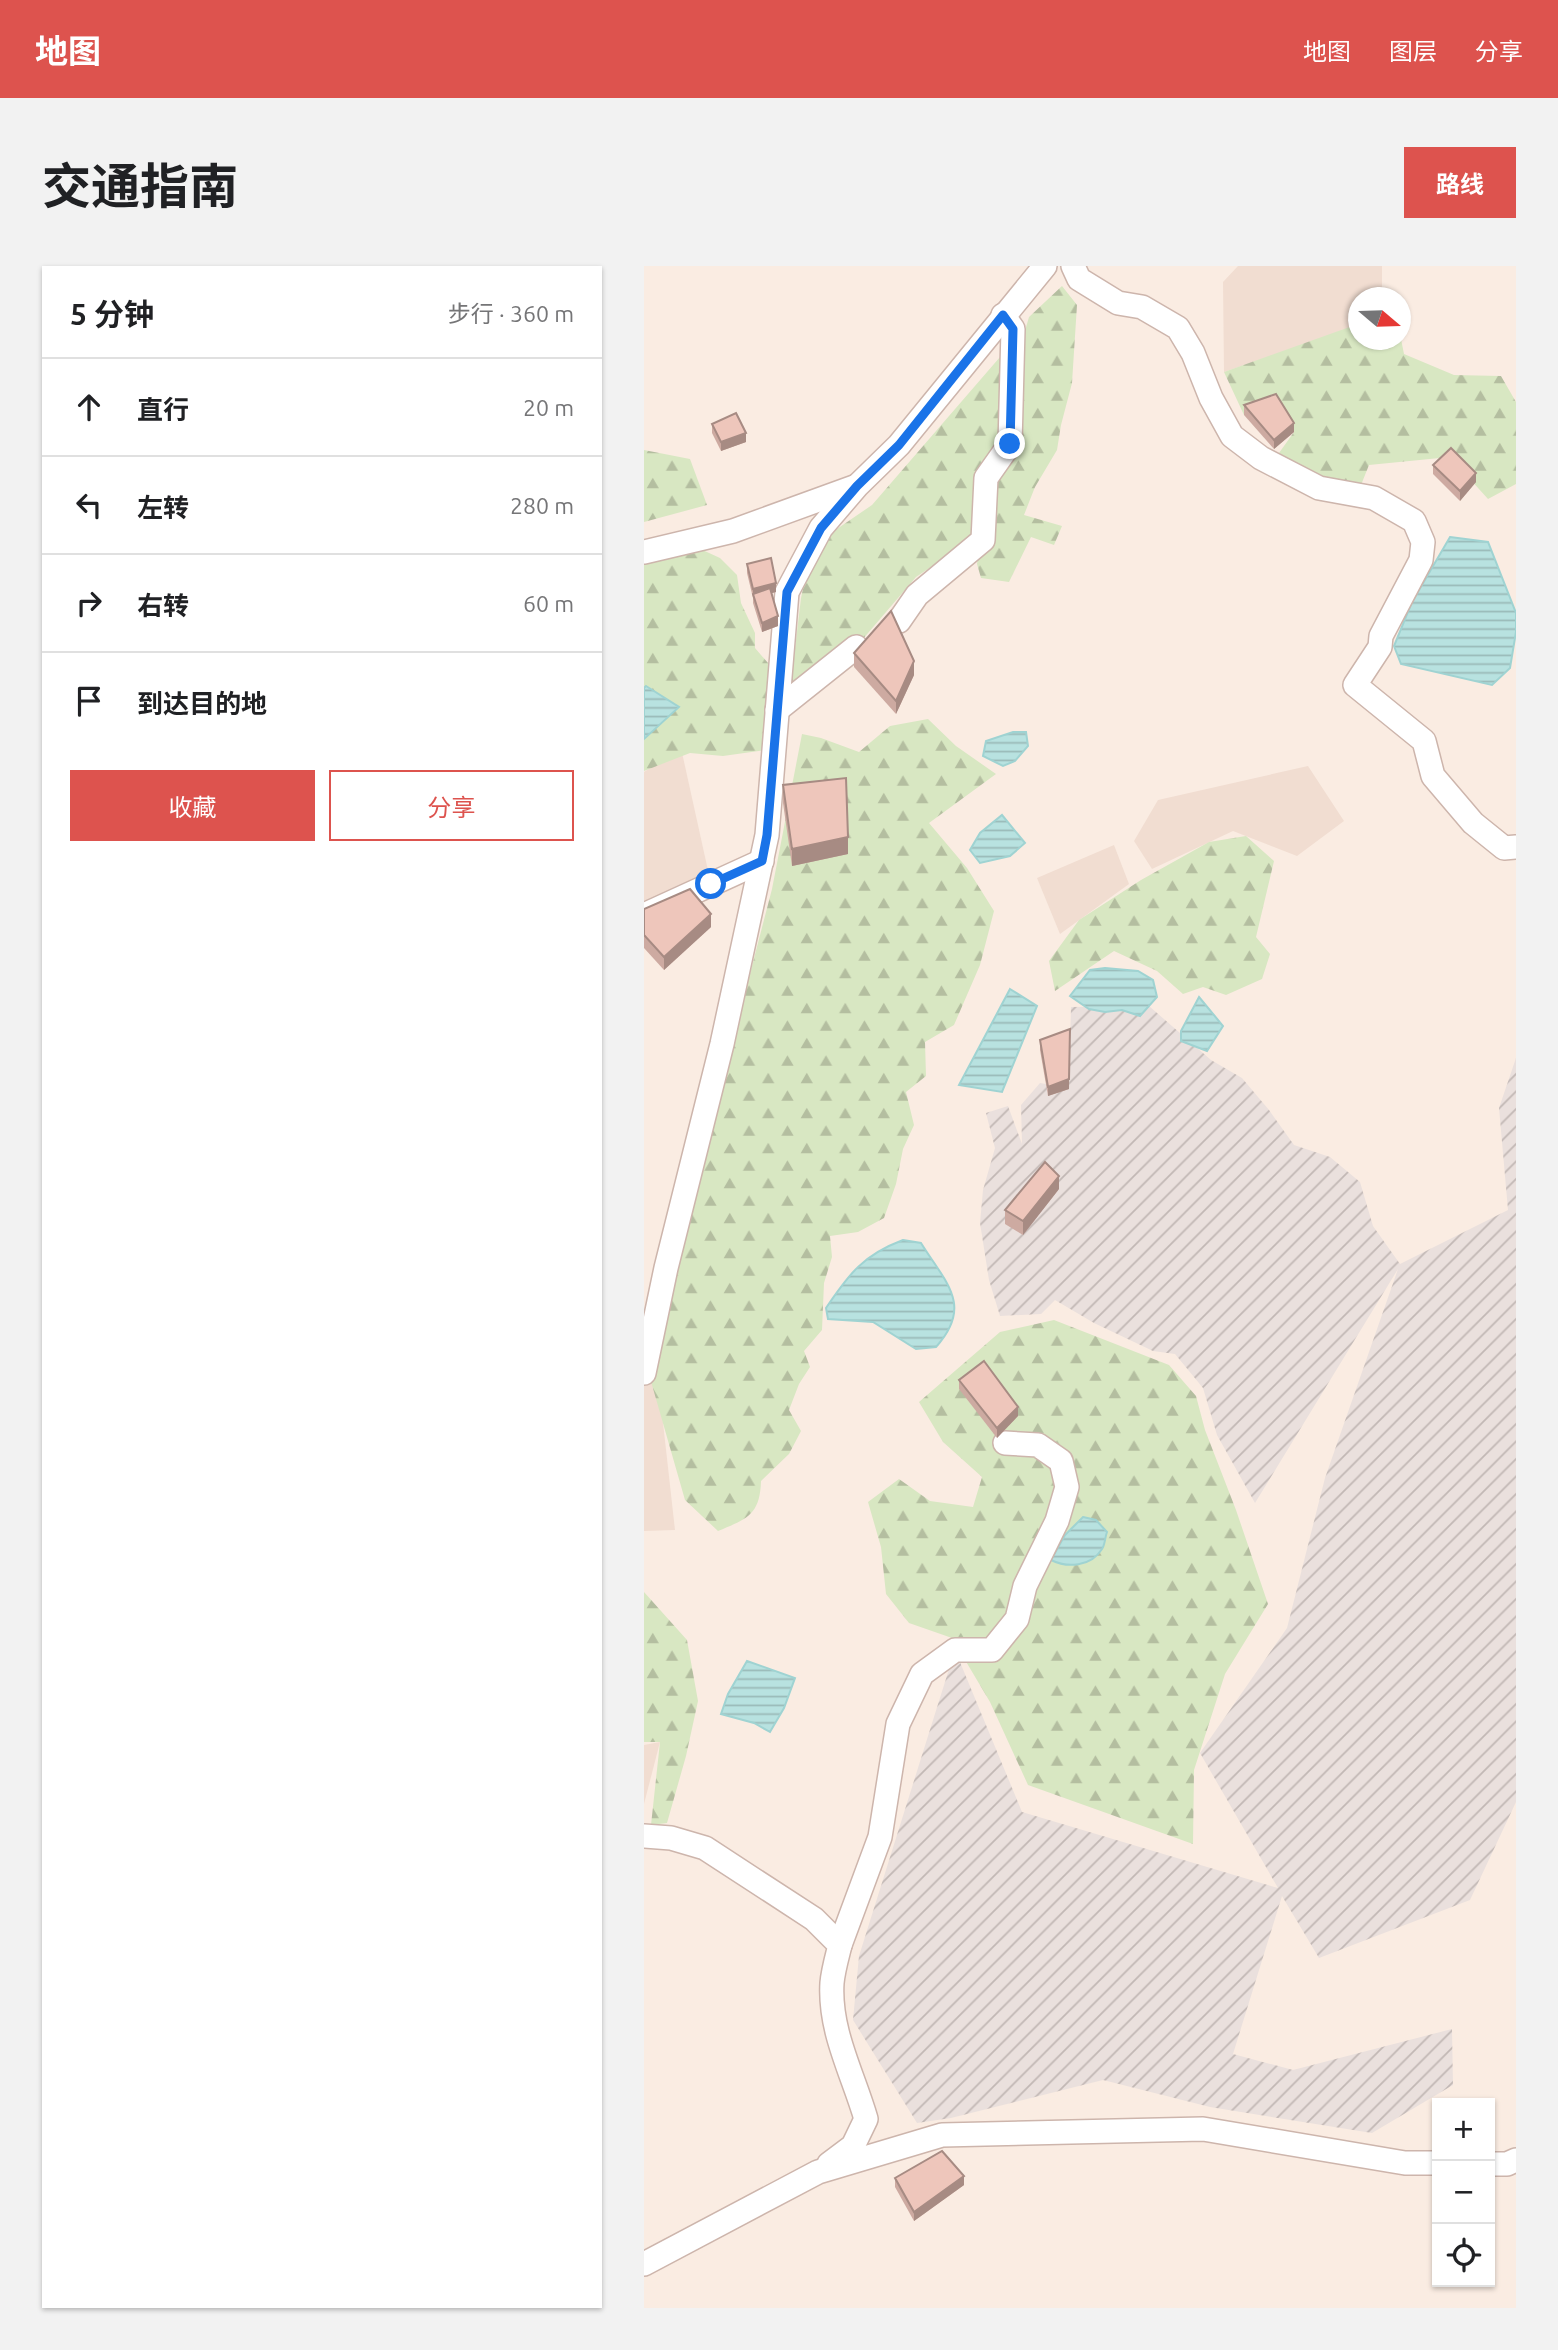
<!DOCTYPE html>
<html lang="zh">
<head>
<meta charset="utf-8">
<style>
  :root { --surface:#fff; --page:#f2f2f2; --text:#202124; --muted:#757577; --line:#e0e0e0; --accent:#dd534e }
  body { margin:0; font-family:Ubuntu,"Noto Sans SC",sans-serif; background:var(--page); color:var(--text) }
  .controls { position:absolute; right:21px; bottom:21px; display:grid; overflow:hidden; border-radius:0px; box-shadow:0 2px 5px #0004 }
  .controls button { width:63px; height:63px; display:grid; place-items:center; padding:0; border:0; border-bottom:2px solid var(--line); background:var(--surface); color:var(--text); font:35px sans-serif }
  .compass { position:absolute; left:704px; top:21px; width:63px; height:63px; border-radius:50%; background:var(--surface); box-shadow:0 2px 5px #0004; rotate:109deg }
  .stop { position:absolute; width:21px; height:21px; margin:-16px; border:5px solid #1a73e8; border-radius:50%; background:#fff }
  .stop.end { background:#1a73e8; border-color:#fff; box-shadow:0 2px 7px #0008 }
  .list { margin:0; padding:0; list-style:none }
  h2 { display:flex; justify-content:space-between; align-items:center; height:91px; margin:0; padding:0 28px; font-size:30px }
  h2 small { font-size:23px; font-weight:400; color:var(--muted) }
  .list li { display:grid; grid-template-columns:46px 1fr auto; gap:21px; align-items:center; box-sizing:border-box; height:98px; padding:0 28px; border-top:2px solid var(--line) }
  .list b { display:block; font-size:26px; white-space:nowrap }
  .list em { font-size:23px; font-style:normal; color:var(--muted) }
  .actions { display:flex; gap:14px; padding:21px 28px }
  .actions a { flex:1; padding:16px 0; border:2px solid var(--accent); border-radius:0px; text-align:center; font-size:24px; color:var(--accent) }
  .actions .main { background:var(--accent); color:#fff }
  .icon { flex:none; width:38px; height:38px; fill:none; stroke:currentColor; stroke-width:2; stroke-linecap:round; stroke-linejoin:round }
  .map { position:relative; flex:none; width:872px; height:2042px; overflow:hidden; border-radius:0px }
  header { display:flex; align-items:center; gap:42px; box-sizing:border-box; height:98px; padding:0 35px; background:var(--accent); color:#fff }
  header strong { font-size:33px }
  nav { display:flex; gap:38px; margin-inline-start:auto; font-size:24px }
  .intro { display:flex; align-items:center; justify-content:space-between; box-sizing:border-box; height:168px; padding:0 42px }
  h1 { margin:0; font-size:49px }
  .button { padding:18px 32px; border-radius:0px; background:var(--accent); color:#fff; font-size:24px; font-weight:700 }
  main { display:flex; gap:42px; padding:0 42px }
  aside { flex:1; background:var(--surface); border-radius:0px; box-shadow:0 2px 5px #0004 }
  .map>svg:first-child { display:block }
  .residential { fill:#f1ddd1 }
  .industrial { fill:url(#industrial-furrows) }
  .forest { fill:url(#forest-firs) }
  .water { fill:url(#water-rules); stroke:#9fd3d2; stroke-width:2 }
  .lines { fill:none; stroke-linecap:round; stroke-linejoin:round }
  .minor-casing { stroke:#cdb5ac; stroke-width:26 }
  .minor { stroke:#fff; stroke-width:23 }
  .wall { fill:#cdaaa1 }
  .shaded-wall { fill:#a78b83 }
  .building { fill:#eec6bb; stroke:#a78b83; stroke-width:2 }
  .route { stroke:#1a73e8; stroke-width:9 }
</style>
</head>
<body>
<header>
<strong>地图</strong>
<nav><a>地图</a><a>图层</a><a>分享</a></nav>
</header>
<div class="intro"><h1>交通指南</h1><a class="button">路线</a></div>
<main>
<aside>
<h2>5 分钟<small>步行 · 360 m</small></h2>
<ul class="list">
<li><svg class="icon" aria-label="ahead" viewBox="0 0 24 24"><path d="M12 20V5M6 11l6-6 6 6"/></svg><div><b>直行</b></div><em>20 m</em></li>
<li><svg class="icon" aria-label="left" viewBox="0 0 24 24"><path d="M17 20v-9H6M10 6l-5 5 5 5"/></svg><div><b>左转</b></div><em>280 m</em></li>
<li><svg class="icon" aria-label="right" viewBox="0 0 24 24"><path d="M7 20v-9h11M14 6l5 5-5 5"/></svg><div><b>右转</b></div><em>60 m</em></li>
<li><svg class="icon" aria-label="arrive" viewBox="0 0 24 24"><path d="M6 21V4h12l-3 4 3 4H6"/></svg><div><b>到达目的地</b></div></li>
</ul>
<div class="actions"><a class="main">收藏</a><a>分享</a></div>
</aside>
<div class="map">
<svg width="872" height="2042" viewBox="0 0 872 2042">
  <defs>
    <pattern id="industrial-furrows" width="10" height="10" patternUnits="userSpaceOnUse" patternTransform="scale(1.75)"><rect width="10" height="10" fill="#eae0dd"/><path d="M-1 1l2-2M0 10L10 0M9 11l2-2" fill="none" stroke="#c2b8b5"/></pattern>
    <pattern id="forest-firs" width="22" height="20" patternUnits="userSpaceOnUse" patternTransform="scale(1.75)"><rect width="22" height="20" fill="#d8e7c2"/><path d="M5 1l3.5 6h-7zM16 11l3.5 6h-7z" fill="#b4bea0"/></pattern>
    <pattern id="water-rules" width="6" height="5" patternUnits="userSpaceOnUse" patternTransform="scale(1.75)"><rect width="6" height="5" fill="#b8e2e0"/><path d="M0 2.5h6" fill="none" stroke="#9abab8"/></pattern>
  </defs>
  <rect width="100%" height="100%" fill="#faece2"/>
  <g class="residential">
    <polygon points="594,0 738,0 738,31 715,32 714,60 580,106 579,16"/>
    <polygon points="37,482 67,618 0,643 0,506"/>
    <polygon points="664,500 700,555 653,590 589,565 508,603 490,575 514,534"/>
    <polygon points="470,579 485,618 416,668 393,612"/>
    <polygon points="0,1057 14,1112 31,1264 0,1265"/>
    <polygon points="16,1476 0,1538 0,1479"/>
  </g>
  <polygon class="industrial" points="505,740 567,794 598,812 625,844 650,879 686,891 716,916 729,960 756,998 864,944 855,842 872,792 872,1536 826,1634 675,1692 638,1630 589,1788 649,1804 808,1763 809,1819 728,1867 566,1841 459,1814 307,1852 273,1857 209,1754 215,1690 311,1384 378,1546 634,1622 556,1487 643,1362 681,1212 754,1003 611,1237 573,1169 559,1122 531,1088 509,1085 450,1057 411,1034 397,1048 356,1050 345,1014 336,957 339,924 351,882 342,847 364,840 378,878 377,839 396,817 425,822 427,741"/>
  <g class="forest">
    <polygon points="418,20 433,39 428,117 417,159 413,184 391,221 380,249 418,260 410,279 387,271 365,316 337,312 333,298 340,241 329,273 272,311 212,381 147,416 157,332 168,280 228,239 369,76 378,75 385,51"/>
    <polygon points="714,58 715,74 757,73 760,88 810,109 857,110 872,136 872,218 844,233 806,191 725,199 713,229 646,207 635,187 650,166 631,137 600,149 580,106"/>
    <polygon points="0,184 46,193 63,239 0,256"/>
    <polygon points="52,281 76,292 93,309 97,337 111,367 111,382 130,404 130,483 79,490 46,487 0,505 0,290"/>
    <path d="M284 453 312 480 352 508 285 557 323 602 350 645 336 699 310 759 281 776 282 810 262 826 270 859 259 883 252 918 240 952 214 966 186 970 188 991 180 1017 178 1064 160 1085 166 1101 155 1118 145 1144 157 1165 145 1188 117 1215C116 1249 103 1253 74 1265L41 1234 2 1098 53 912 128 623 158 468 177 472 215 486 246 460Z"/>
    <polygon points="602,570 630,595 612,671 626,688 618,713 582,729 559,721 539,728 513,705 470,685 411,725 405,695 435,654 497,614 565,576"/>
    <polygon points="410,1054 525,1099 552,1130 561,1164 592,1244 624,1338 581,1408 550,1504 549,1578 384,1519 346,1436 308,1372 265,1357 242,1328 237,1281 224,1236 255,1213 286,1235 329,1241 338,1211 299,1176 275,1136 356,1066"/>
    <polygon points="0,1326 43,1374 54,1435 42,1490 23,1557 7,1559 16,1476 0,1476"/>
  </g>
  <g class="water">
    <polygon points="806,271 844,276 872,347 872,366 866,402 848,419 757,398 750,380 768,336"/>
    <polygon points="2,420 35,441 0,473 0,422"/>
    <polygon points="369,466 382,466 384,480 371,495 359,500 339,490 342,475"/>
    <polygon points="358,549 381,577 366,590 336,597 326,584 336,567"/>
    <polygon points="461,702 494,705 509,714 513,731 496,750 478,744 461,746 445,743 426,730 446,704"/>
    <polygon points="366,723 393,740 358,826 315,819"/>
    <polygon points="555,731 579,760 563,785 537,775 537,765"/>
    <path d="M259 974 277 977C301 1016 330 1039 292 1081L272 1083 229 1056 184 1053 182 1042C205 1008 219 989 259 974Z"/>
    <path d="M439 1251 452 1254 463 1266C461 1271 461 1279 458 1283 447 1301 423 1302 407 1294L421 1269Z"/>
    <polygon points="103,1395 151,1412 140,1442 126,1466 110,1457 77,1448 84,1428"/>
  </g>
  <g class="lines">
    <defs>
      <g id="minor">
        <polyline points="429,0 435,13 474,37 498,41 534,62 549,87 567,132 588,170 617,192 675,222 730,232 770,255 779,276 777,294 737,370 736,381 711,419 780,475 789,510 829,557 860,582 872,581"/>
        <polyline points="0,286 89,265 210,221"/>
        <polyline points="255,355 273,329 339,274 342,212 366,178 369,63 359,49"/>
        <polyline points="133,444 212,381"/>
        <polyline points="0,649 118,595"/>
        <polyline points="0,1107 22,1002 78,778 123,569 143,326 177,262 213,220 255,179 401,0"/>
        <path d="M0 1570 27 1572 61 1582 170 1653 196 1679C193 1691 189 1705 188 1717 185 1765 209 1808 222 1853L209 1880 185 1898"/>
        <polyline points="196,1679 236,1571 254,1458 278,1408 311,1384 348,1384 373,1353 381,1320 413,1255 423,1221 417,1195 394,1179 361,1177"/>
        <polyline points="846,1898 863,1898 872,1894"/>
        <polyline points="0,1998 174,1906 298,1869 559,1863 761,1897 793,1897"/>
      </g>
    </defs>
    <use href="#minor" class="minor-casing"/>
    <use href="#minor" class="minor"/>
  </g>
  <g class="wall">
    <polygon points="600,139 650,166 630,183 600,149"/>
    <polygon points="68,158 102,176 77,185 68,167"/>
    <polygon points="789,199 832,216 816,235 789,208"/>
    <polygon points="103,298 132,326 127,327 134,360 118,366 109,337 109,332 103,307"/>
    <polygon points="210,387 270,409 252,448 210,401"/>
    <polygon points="139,519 204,588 148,600 139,537"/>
    <polygon points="0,643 67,661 20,704 0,682"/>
    <polygon points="396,774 425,823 404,830 396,784"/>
    <polygon points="415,923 379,969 361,958 361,944"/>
    <polygon points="315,1114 374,1150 353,1172 315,1123"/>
    <polygon points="251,1912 320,1919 270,1955 251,1921"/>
  </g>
  <g class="shaded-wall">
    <polygon points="650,157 650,166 630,183 630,174"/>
    <polygon points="102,167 102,176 77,185 77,176"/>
    <polygon points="832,207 832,216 816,235 816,225"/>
    <polygon points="132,317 132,326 110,332 109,328 109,332 109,323"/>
    <polygon points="134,350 134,360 118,366 118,357"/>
    <polygon points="270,395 270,409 252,448 252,435"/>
    <polygon points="204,571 204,588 148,600 148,583"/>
    <polygon points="67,648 67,661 20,704 20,691"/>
    <polygon points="426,763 425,823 404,830 404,821"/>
    <polygon points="415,910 415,923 379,969 379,955"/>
    <polygon points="374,1141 374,1150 353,1172 353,1162"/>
    <polygon points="320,1910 320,1919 270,1955 270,1946"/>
  </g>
  <g class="building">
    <polygon points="632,128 650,157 630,174 600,139"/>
    <polygon points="92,147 102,167 77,176 68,158"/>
    <polygon points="807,182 832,207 816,225 789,199"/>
    <polygon points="127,292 132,317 109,323 103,298"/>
    <polygon points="126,322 134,350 118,357 109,328"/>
    <polygon points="247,345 270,395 252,435 210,387"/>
    <polygon points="202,512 204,571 148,583 139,519"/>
    <polygon points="46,623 67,648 20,691 0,669 0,643"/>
    <polygon points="426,763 425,813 404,821 396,774"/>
    <polygon points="401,896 415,910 379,955 361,944"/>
    <polygon points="340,1095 374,1141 353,1162 315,1114"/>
    <polygon points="298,1885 320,1910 270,1946 251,1912"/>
  </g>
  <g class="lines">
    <polyline class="route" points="67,618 118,595 123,569 143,326 177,262 213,220 255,179 359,49 369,63 366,178"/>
  </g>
</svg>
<div class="controls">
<button>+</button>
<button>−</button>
<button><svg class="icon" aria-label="locate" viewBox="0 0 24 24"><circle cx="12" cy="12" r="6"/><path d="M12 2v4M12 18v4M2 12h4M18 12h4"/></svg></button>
</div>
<svg class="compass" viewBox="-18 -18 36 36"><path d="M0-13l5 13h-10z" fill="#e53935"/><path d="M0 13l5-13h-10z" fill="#757577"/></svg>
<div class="stop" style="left:67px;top:618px"></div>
<div class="stop end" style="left:366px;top:178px"></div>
</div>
</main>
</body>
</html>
